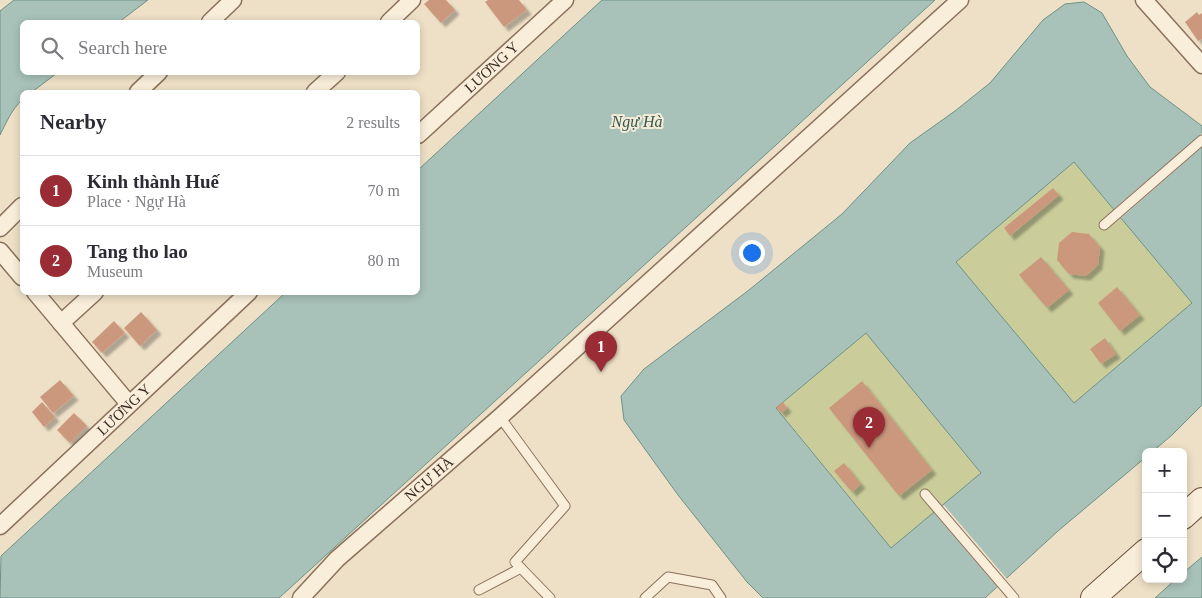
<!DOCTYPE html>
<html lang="en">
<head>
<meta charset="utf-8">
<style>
  :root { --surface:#fff; --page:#f2f2f3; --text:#2b2b33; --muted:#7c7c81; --line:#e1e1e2; --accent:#992c34 }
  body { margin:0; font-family:"Times New Roman",serif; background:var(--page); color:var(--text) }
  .controls { position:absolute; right:15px; bottom:15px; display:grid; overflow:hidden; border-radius:8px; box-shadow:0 2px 8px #0003 }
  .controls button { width:45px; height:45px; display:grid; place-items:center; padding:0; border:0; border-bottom:1px solid var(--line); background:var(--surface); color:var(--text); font:25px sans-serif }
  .you { position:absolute; left:751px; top:252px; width:18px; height:18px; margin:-12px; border:4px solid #fff; border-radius:50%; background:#1a73e8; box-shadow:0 0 0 8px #1a73e833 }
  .badge { display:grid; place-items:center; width:32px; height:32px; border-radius:50%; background:var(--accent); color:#fff; font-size:16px; font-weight:700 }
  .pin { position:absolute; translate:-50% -41px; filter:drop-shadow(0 1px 2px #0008) }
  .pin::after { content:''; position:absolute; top:26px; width:18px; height:15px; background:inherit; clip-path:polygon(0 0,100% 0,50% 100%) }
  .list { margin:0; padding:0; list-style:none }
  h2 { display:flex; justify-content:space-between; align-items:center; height:65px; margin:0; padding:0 20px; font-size:21px }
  h2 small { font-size:16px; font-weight:400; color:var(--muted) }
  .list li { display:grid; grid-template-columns:32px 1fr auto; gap:15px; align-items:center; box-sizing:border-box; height:70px; padding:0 20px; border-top:1px solid var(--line) }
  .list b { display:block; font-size:19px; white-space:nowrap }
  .list p { margin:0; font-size:16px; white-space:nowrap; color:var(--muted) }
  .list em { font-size:16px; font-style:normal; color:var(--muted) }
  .icon { flex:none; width:28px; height:28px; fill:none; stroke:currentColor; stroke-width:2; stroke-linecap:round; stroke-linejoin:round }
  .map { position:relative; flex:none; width:1202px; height:598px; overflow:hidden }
  .search { position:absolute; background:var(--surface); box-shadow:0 2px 8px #0003; left:20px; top:20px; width:400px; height:55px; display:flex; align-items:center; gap:12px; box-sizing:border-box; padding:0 18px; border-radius:8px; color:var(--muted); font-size:19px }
  .panel { position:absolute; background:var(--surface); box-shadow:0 2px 8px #0003; left:20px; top:90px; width:400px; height:205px; border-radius:8px }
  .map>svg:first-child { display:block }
  .green { fill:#cacd9a }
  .water { fill:#a8c2b9; stroke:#6e9186; fill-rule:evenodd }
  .pier { fill:#eee0c6 }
  .building { fill:#cc987d; filter:url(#shadow) }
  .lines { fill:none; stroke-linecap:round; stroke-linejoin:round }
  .service-casing { stroke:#8a715c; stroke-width:11 }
  .minor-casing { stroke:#8a715c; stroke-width:19 }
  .secondary-casing { stroke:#6c523f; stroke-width:26 }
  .service { stroke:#f9eeda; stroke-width:9 }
  .minor { stroke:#f9eeda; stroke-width:16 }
  .secondary { stroke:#f9eeda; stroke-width:24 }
  .labels { text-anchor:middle; stroke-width:4; stroke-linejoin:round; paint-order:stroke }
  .street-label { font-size:15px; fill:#3a2b20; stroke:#f6ead6 }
  .water-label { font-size:16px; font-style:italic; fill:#2f5a54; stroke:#f6ead6 }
</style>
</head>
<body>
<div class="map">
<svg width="1202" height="598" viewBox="0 0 1202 598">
  <defs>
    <filter id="shadow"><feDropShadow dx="4.5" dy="4.5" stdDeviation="1" flood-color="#0004"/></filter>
  </defs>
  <rect width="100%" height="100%" fill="#eee0c6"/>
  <g class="green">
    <polygon points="1074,162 1192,303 1074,403 956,262"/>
    <polygon points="866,333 982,473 891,548 776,407"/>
  </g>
  <g class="water">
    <path d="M14 0H148L119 22H22V72L57 73 32 92H22V100C12 109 6 123 0 135V11Z"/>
    <polygon points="602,0 935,0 279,598 0,598 1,556 285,293 418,292 418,170"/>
    <path d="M1084 2 1102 13 1127 56 1150 87 1202 126V405L1172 435 1152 452H1146V457L1058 531 985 598H763L747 582 678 495 624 420 621 396 644 369 749 290 842 214 910 143 955 111 990 83 1043 20 1065 4ZM1074 162 1192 303 1074 403 956 262ZM866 333 981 473 891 548 776 408Z"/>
    <polygon points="1202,557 1202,598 1155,598 1176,579 1183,579 1183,573"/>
  </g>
  <g class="pier">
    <polygon points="1202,133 1202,147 1121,218 1114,209"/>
    <polygon points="944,505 1008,580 999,589 934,513"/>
  </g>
  <g class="building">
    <polygon points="429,0 446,0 455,10 441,23 424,4"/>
    <polygon points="488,0 519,0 527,10 504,27 485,2"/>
    <polygon points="1197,12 1199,15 1202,13 1202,39 1198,41 1185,22"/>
    <polygon points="1053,188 1059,195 1010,236 1004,228"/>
    <polygon points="1072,232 1089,234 1100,247 1098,265 1086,276 1069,274 1057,260 1059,243"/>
    <polygon points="1041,257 1069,290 1047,308 1019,275"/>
    <polygon points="1117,287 1140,315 1120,331 1098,303"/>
    <polygon points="141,312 157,330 140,346 124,328"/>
    <polygon points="114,321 125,333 102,353 92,342"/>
    <polygon points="1105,338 1116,354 1101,364 1090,349"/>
    <polygon points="60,380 74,396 53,413 40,397"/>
    <polygon points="862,381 932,470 899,496 829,408"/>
    <polygon points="42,402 55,417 44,427 32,412"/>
    <polygon points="783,402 787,408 781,413 776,407"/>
    <polygon points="74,413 87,426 70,443 57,430"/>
    <polygon points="844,463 861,484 852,492 834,471"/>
  </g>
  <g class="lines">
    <defs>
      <g id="service">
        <polyline points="1104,225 1202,140"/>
        <polyline points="500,417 565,506 515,562 550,598"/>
        <polyline points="925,494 1014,598"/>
        <polyline points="479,590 521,568"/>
        <polyline points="645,598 668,577 712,585 721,598"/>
      </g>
      <g id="minor">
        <polyline points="1144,0 1202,65"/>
        <polyline points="210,22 233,0"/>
        <polyline points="389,22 412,0"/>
        <polyline points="138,92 159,72"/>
        <polyline points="315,92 337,72"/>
        <path id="s1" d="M418 135 565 0"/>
        <polyline points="0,228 22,206"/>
        <polyline points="0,251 22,277"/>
        <polyline points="35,292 129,404"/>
        <polyline points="61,323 95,292"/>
        <path id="s2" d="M0 526 249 292"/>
        <path id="s3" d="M301 598 337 559 500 417 960 0"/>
      </g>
      <g id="secondary">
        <polyline points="1183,517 1202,500"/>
        <polyline points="1093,598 1146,551"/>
      </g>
    </defs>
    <use href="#service" class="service-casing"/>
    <use href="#minor" class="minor-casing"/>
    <use href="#secondary" class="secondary-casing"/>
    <use href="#service" class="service"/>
    <use href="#minor" class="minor"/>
    <use href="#secondary" class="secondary"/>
  </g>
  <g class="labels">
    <g class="street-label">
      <text dy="5" stroke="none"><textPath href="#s1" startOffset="100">LƯƠNG Y</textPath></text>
      <text dy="5" stroke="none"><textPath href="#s2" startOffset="170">LƯƠNG Y</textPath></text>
      <text dy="5" stroke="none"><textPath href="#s3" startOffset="175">NGỰ HÀ</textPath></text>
    </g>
    <g class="water-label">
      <text x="637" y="127">Ngự Hà</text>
    </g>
  </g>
</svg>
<div class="controls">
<button>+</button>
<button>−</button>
<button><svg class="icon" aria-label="locate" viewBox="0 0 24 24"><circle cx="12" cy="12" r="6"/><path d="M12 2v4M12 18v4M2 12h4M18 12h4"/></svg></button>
</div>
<div class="you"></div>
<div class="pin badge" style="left:601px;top:372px">1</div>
<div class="pin badge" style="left:869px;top:448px">2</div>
<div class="search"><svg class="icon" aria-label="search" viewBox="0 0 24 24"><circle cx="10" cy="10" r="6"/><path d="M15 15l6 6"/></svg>Search here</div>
<section class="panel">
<h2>Nearby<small>2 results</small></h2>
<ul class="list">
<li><span class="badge">1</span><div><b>Kinh thành Huế</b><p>Place · Ngự Hà</p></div><em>70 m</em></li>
<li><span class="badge">2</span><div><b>Tang tho lao</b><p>Museum</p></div><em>80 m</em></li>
</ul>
</section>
</div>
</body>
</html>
